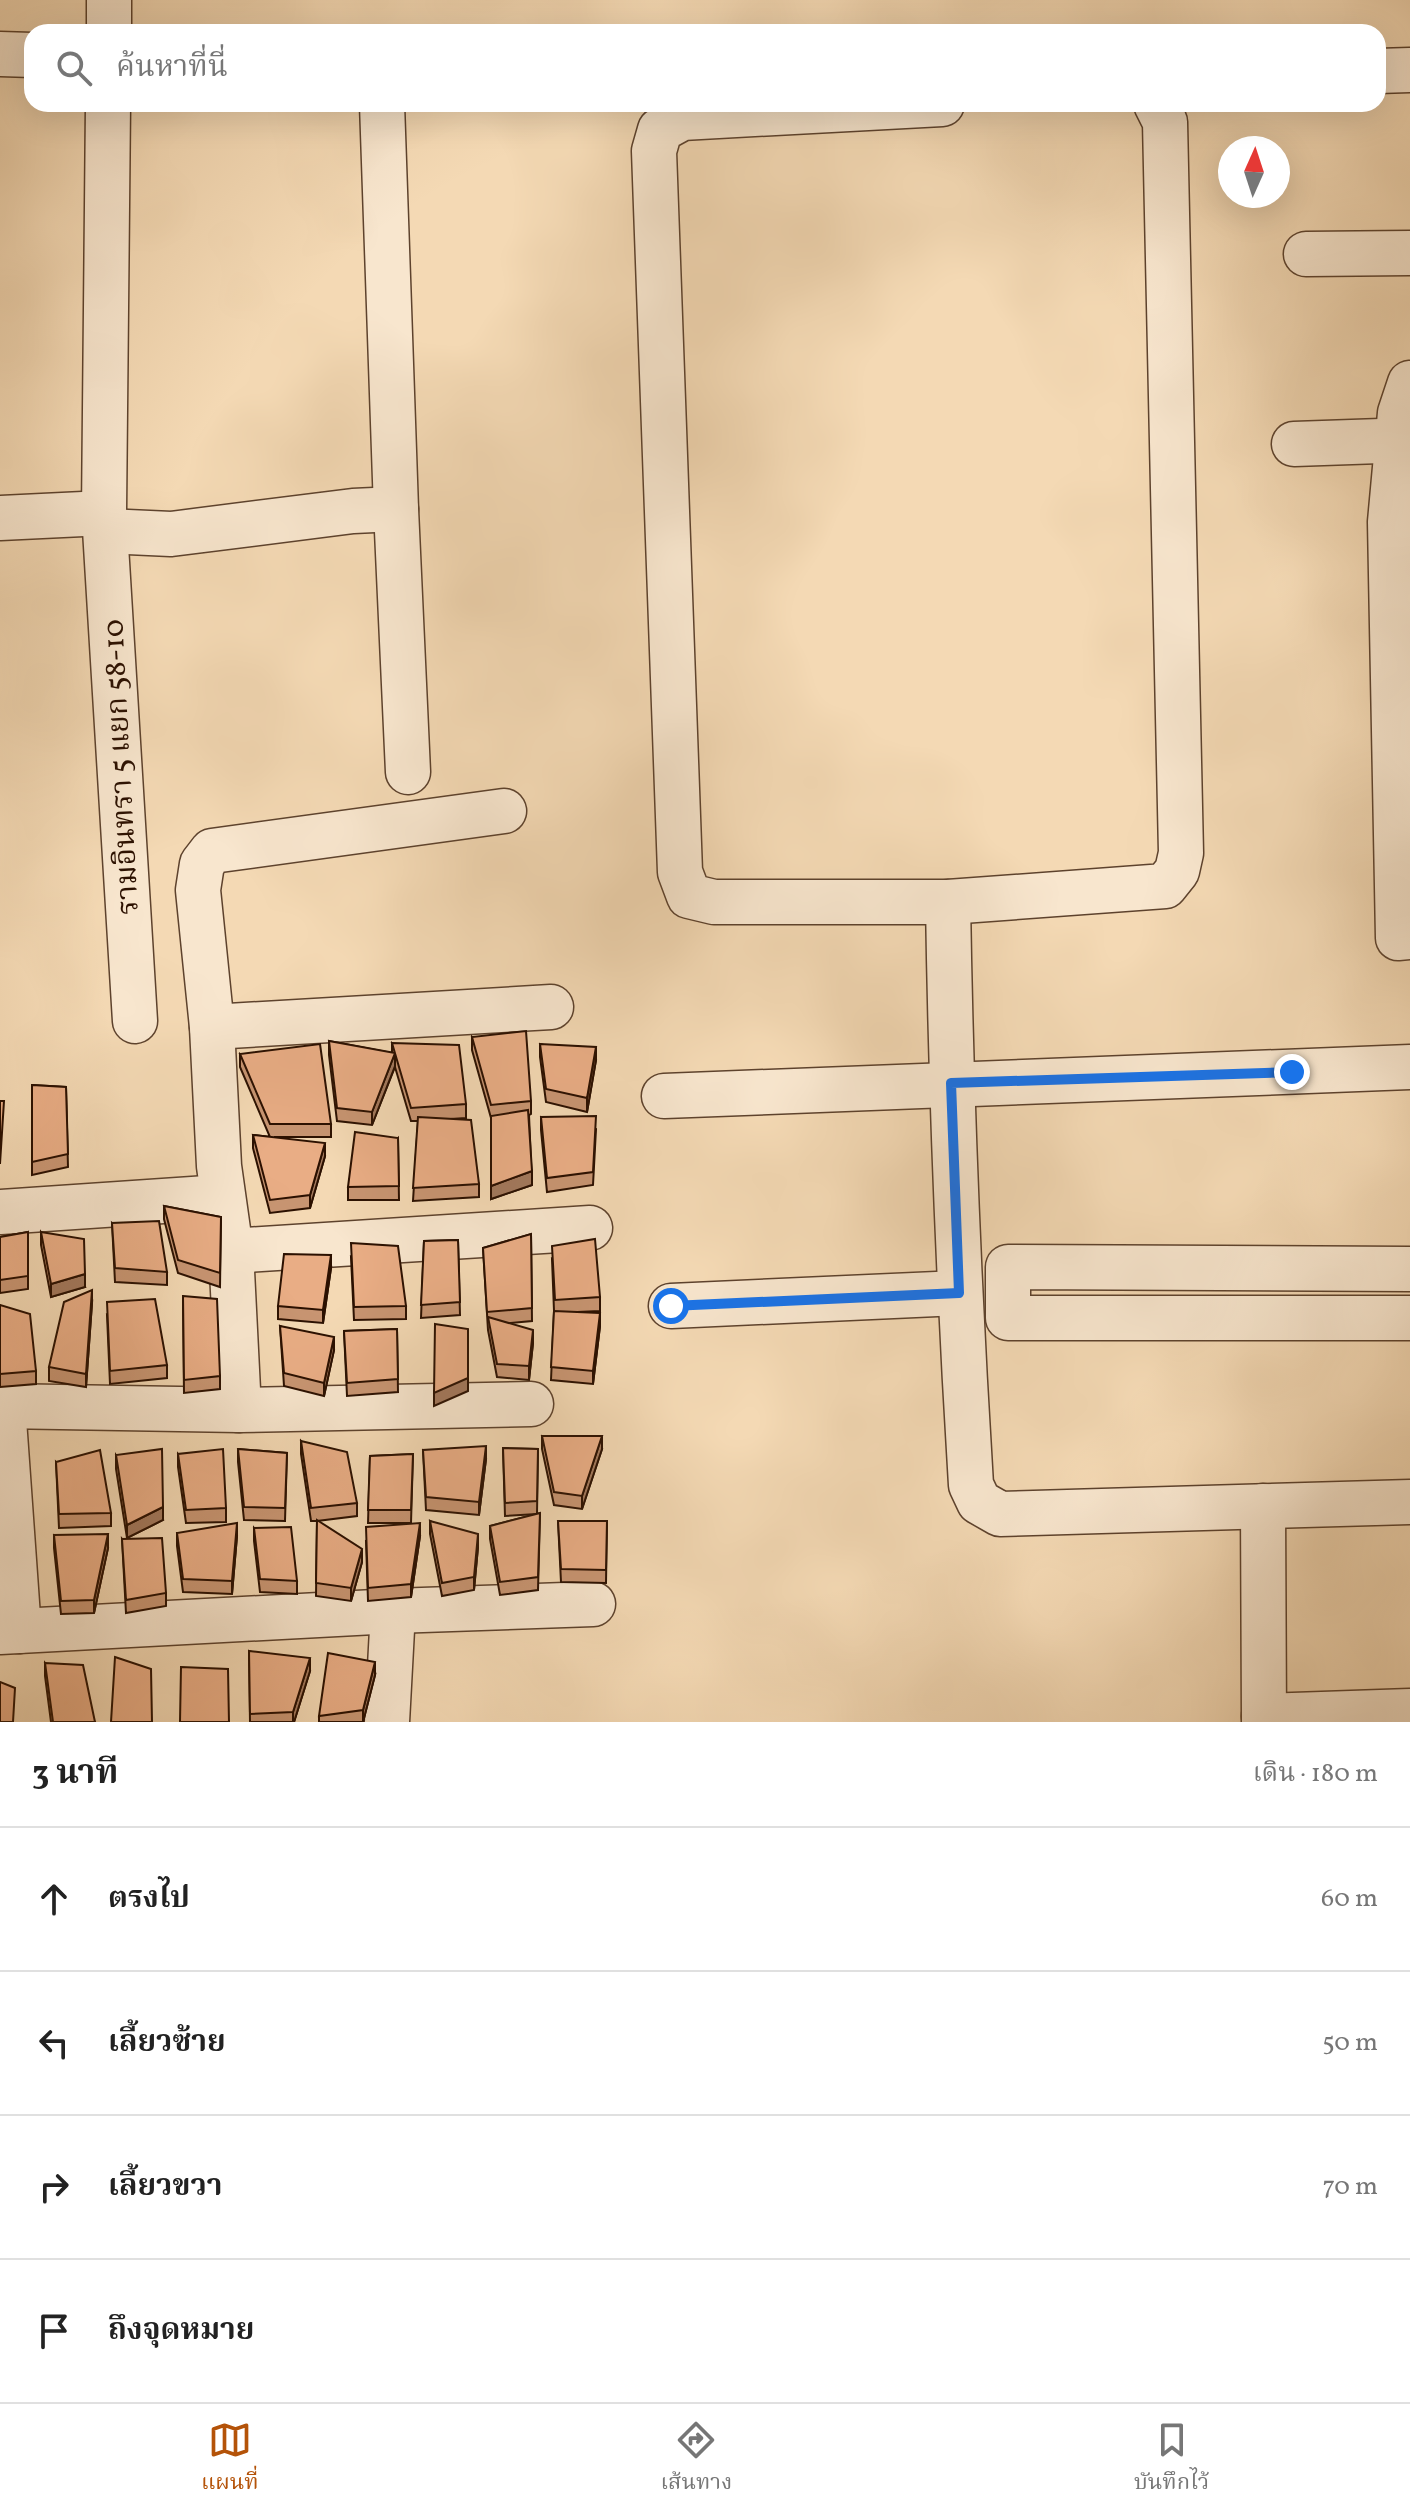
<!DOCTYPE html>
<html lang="th">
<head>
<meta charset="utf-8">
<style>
  :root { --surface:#fff; --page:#f2f2f2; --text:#222; --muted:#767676; --line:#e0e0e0; --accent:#b45309 }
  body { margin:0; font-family:Vollkorn,"Noto Serif Thai",serif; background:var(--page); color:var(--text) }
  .compass { position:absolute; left:1218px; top:136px; width:72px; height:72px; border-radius:50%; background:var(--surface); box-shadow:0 8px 32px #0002; rotate:3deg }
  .stop { position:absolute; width:24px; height:24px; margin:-18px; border:6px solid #1a73e8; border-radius:50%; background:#fff }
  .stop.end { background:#1a73e8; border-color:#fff; box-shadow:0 2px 8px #0008 }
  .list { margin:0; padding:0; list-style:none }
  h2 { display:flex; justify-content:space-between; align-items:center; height:104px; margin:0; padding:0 32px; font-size:34px }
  h2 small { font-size:26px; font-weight:400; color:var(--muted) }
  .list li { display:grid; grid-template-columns:52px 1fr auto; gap:24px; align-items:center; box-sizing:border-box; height:144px; padding:0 32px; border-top:2px solid var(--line) }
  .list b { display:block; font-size:30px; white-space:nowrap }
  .list em { font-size:26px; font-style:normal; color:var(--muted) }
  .icon { flex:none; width:44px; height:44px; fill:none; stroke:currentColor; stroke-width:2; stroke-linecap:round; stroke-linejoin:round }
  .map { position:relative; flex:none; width:1410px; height:1722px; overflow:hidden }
  .search { position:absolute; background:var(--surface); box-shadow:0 8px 32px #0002; left:24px; right:24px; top:24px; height:88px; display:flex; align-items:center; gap:20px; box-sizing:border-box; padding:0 28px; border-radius:24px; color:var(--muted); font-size:30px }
  .sheet { height:680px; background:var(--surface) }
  nav { display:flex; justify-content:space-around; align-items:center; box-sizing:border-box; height:112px; border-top:2px solid var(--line); background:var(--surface); font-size:22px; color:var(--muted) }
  nav a { display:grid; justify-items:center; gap:4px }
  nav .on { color:var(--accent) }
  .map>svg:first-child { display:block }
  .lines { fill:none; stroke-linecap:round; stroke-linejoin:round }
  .minor-casing { stroke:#5d422d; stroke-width:47 }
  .minor { stroke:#f8e6ce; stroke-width:44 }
  .wall { fill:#c89572; stroke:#2b1000; stroke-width:2 }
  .shaded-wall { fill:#a3795d; stroke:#2b1000; stroke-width:2 }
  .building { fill:#e9ad85; stroke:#2b1000; stroke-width:2 }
  .route { stroke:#1a73e8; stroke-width:10 }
  .labels { text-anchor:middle; stroke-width:6; stroke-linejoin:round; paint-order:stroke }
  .street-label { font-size:30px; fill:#2b1000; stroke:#f8e6ce }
</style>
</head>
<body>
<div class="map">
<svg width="1410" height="1722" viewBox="0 0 1410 1722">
  <rect width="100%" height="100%" fill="#f4d9b4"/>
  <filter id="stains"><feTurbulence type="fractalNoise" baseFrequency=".0025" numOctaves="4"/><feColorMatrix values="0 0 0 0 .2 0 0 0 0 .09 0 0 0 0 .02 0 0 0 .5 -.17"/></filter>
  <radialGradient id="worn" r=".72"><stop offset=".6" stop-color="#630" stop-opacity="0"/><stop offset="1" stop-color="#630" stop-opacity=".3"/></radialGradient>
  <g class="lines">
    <defs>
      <g id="minor">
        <polyline points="109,32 109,0"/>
        <polyline points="0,54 32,55"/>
        <polyline points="1378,71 1410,70"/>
        <polyline points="108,104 104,513 135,1021"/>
        <polyline points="382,104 396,509 408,772"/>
        <polyline points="942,104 682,118 660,130 654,151 680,872 689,896 714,902 948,902 1165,886 1177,871 1181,853 1165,122 1156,104"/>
        <polyline points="1306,254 1410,253"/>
        <polyline points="1410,383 1400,413 1390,522 1398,938 1410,937"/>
        <polyline points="1294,444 1410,440"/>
        <polyline points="0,518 104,513"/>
        <polyline points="106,531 171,534 353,511 396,509"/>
        <path d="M948 902C951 1097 959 1291 971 1485L979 1502 1000 1514 1410 1502"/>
        <polyline points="212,1027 551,1007"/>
        <polyline points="664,1096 1410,1067"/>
        <polyline points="0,1212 222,1197"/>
        <polyline points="231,1251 590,1228"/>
        <polyline points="1410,1269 1008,1267 1008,1318 1410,1318"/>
        <polyline points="671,1306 959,1293"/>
        <polyline points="0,1406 239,1410 531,1404"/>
        <polyline points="3,1406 19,1631"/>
        <polyline points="239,1410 231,1251 219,1166 212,1027 198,890 202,864 212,851 504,811"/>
        <polyline points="1263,1506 1264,1722"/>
        <polyline points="0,1632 393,1611 593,1604"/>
        <polyline points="1264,1716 1410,1711"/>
        <polyline points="387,1722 393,1611"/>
      </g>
    </defs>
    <use href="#minor" class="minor-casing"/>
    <use href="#minor" class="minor"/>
  </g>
  <g class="wall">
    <polygon points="472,1037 531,1101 531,1114 529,1115 532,1185 491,1199 491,1118 472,1050"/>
    <polygon points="329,1041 392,1053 392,1043 466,1104 466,1118 452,1119 479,1184 479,1197 413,1201 418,1121 411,1121 395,1067 372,1125 337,1121 329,1055"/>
    <polygon points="540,1044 596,1060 587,1112 546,1102 540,1057"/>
    <polygon points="240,1054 331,1124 331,1137 274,1137 325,1156 310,1208 270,1213 253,1148 253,1135 270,1137 240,1067"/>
    <polygon points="32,1085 66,1087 68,1167 32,1175"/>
    <polygon points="541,1117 596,1129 593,1185 547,1192 541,1130"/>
    <polygon points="398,1138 399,1200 348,1200 348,1187"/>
    <polygon points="164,1206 221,1217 220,1287 178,1273 164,1219"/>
    <polygon points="112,1223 167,1272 167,1285 115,1282"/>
    <polygon points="28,1232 28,1289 0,1293 0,1237"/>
    <polygon points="41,1232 85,1287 51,1297 41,1245"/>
    <polygon points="531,1234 532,1321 510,1323 533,1343 529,1380 497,1377 488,1330 483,1248"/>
    <polygon points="458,1240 460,1315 421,1318 424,1241"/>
    <polygon points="351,1257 406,1306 406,1319 354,1320"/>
    <polygon points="552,1259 600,1297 600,1311 575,1312 600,1326 593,1384 551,1380 554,1311"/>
    <polygon points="331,1268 323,1323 278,1319 278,1306"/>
    <polygon points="183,1296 220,1376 220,1389 184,1393"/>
    <polygon points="92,1303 86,1387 49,1381 49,1367"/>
    <polygon points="0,1305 36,1371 36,1384 0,1387"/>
    <polygon points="107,1315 167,1365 167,1378 110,1384"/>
    <polygon points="280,1326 334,1350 324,1396 284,1386"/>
    <polygon points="397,1329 398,1392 347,1396 344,1331"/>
    <polygon points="542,1436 602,1449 582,1509 554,1505 542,1449"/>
    <polygon points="301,1441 357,1503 357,1516 317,1521 362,1562 351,1601 316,1596 317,1521 311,1521 301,1454"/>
    <polygon points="503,1448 538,1449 537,1514 505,1516"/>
    <polygon points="238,1449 287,1453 285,1521 244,1520 238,1462"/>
    <polygon points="423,1450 486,1459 479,1515 426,1510"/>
    <polygon points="178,1454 226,1508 226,1522 186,1523 178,1467"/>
    <polygon points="413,1454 411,1523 368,1523 370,1456"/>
    <polygon points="116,1455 163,1520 127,1538 116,1469"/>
    <polygon points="56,1462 111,1513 111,1526 59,1528"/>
    <polygon points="540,1513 538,1590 500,1595 490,1539 490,1526"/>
    <polygon points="430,1521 478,1547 474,1590 442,1596 430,1534"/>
    <polygon points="558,1521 607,1521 606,1583 561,1582"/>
    <polygon points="254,1528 297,1581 297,1594 260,1592 254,1541"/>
    <polygon points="177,1533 237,1536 232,1594 183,1592 177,1546"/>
    <polygon points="54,1535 108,1548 94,1613 61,1614 54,1548"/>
    <polygon points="420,1536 411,1597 368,1601 366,1541"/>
    <polygon points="122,1539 166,1593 166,1606 126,1613"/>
    <polygon points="249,1651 310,1671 294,1722 250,1722"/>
    <polygon points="45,1663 95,1722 51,1722 45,1676"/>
    <polygon points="375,1675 363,1722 319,1722 319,1716"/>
  </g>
  <g class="shaded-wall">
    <polygon points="596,1047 596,1060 587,1112 587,1098"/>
    <polygon points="395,1053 395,1066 372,1125 372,1112"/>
    <polygon points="325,1143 325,1156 310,1208 310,1195"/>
    <polygon points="532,1171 532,1185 491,1199 491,1186"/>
    <polygon points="331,1255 331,1268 323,1323 323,1310"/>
    <polygon points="85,1274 85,1287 51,1297 51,1284"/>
    <polygon points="92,1290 92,1303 86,1387 86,1374"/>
    <polygon points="600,1313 600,1326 593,1384 593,1371"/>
    <polygon points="468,1329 468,1391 434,1406 434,1393"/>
    <polygon points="533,1330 533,1343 529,1380 529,1366"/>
    <polygon points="334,1337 334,1350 324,1396 324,1383"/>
    <polygon points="602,1436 602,1449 582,1509 582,1496"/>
    <polygon points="486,1446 486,1459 479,1515 479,1502"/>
    <polygon points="163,1507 163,1520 127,1538 127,1525"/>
    <polygon points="237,1523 237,1536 232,1594 232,1581"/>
    <polygon points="420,1523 420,1536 411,1597 411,1584"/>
    <polygon points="108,1534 108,1548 94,1613 94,1600"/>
    <polygon points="478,1534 478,1547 474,1590 474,1577"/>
    <polygon points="362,1549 362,1562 351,1601 351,1588"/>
    <polygon points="310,1658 310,1671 294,1722 293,1722 293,1712"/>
    <polygon points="375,1662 375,1675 363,1722 363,1710"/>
  </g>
  <g class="building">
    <polygon points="526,1031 531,1101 491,1105 472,1037"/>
    <polygon points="329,1041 395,1053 372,1112 337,1108"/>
    <polygon points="392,1043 459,1045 466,1104 411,1108"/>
    <polygon points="320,1044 331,1124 270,1124 240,1054"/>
    <polygon points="540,1044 596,1047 587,1098 546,1089"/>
    <polygon points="32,1085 66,1087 68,1154 32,1162"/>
    <polygon points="0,1101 4,1101 0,1164"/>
    <polygon points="528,1110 532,1171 491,1186 491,1116"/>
    <polygon points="596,1116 593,1172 547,1178 541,1117"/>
    <polygon points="418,1117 471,1120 479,1184 413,1188"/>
    <polygon points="355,1132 398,1138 399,1186 348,1187"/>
    <polygon points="253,1135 325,1143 310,1195 270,1200"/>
    <polygon points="164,1206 221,1217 220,1273 178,1260"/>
    <polygon points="159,1221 167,1272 115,1268 112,1223"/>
    <polygon points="28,1232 28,1276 0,1280 0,1237"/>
    <polygon points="41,1232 84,1239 85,1274 51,1284"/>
    <polygon points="531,1234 532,1308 487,1312 483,1248"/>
    <polygon points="595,1239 600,1297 555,1300 552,1246"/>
    <polygon points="458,1240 460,1302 421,1305 424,1241"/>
    <polygon points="351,1243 398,1246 406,1306 354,1307"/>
    <polygon points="284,1254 331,1255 323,1310 278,1306"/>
    <polygon points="92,1290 86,1374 49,1367 64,1302"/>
    <polygon points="183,1296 217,1299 220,1376 184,1380"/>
    <polygon points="155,1299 167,1365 110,1371 107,1302"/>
    <polygon points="0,1305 30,1314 36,1371 0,1374"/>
    <polygon points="554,1311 600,1313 593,1371 551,1367"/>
    <polygon points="488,1317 533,1330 529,1366 497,1364"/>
    <polygon points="435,1324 468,1329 468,1378 434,1393"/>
    <polygon points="280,1326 334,1337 324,1383 284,1373"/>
    <polygon points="397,1329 398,1379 347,1383 344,1331"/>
    <polygon points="542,1436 602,1436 582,1496 554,1492"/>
    <polygon points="301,1441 347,1452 357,1503 311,1508"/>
    <polygon points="486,1446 479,1502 426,1497 423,1450"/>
    <polygon points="503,1448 538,1449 537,1501 505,1503"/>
    <polygon points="162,1449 163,1507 127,1525 116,1455"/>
    <polygon points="223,1449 226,1508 186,1510 178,1454"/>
    <polygon points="238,1449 287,1453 285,1508 244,1507"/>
    <polygon points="100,1450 111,1513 59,1514 56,1462"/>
    <polygon points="413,1454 411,1510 368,1510 370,1456"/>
    <polygon points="540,1513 538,1577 500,1582 490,1526"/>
    <polygon points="317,1520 362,1549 351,1588 316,1583"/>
    <polygon points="430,1521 478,1534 474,1577 442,1583"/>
    <polygon points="558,1521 607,1521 606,1570 561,1569"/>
    <polygon points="237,1523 232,1581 183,1579 177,1533"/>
    <polygon points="420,1523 411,1584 368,1588 366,1527"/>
    <polygon points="291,1527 297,1581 260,1579 254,1528"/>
    <polygon points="108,1534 94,1600 61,1601 54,1535"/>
    <polygon points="162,1538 166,1593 126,1600 122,1539"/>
    <polygon points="249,1651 310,1658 293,1712 250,1714"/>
    <polygon points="328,1653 375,1662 363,1710 319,1716"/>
    <polygon points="115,1657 151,1669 152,1722 111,1722"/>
    <polygon points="45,1663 83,1665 95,1722 53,1722"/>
    <polygon points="181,1667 228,1669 229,1722 180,1722"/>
    <polygon points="0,1682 15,1688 13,1722 0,1722"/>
  </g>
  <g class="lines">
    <polyline class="route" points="671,1306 959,1293 951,1083 1292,1072"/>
  </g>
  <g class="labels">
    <g class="street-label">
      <text transform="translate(120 767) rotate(-93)" y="10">รามอินทรา 5 แยก 58-10</text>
    </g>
  </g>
  <rect width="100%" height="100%" filter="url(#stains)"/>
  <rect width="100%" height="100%" fill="url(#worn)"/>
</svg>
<svg class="compass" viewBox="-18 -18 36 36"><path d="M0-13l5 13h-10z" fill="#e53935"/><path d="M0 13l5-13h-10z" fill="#767676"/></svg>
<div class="stop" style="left:671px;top:1306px"></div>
<div class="stop end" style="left:1292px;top:1072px"></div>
<div class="search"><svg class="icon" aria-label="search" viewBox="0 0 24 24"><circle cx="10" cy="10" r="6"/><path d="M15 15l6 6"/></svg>ค้นหาที่นี่</div>
</div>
<section class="sheet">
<h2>3 นาที<small>เดิน · 180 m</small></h2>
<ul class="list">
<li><svg class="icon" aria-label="ahead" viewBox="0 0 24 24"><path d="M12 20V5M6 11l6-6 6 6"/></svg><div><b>ตรงไป</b></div><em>60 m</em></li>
<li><svg class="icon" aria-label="left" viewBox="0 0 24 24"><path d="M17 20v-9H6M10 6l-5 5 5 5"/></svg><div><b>เลี้ยวซ้าย</b></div><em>50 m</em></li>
<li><svg class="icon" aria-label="right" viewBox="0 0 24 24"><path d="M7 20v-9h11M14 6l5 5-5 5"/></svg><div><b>เลี้ยวขวา</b></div><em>70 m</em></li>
<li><svg class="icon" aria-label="arrive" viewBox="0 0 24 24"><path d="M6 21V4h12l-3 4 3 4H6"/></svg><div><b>ถึงจุดหมาย</b></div></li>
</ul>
</section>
<nav>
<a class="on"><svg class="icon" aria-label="map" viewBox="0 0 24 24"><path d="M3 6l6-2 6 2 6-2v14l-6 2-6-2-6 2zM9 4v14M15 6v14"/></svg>แผนที่</a>
<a><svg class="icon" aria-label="directions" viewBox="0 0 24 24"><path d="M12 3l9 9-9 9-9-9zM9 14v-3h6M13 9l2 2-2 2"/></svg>เส้นทาง</a>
<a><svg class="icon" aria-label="saved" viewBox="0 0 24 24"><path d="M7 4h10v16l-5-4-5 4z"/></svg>บันทึกไว้</a>
</nav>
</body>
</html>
